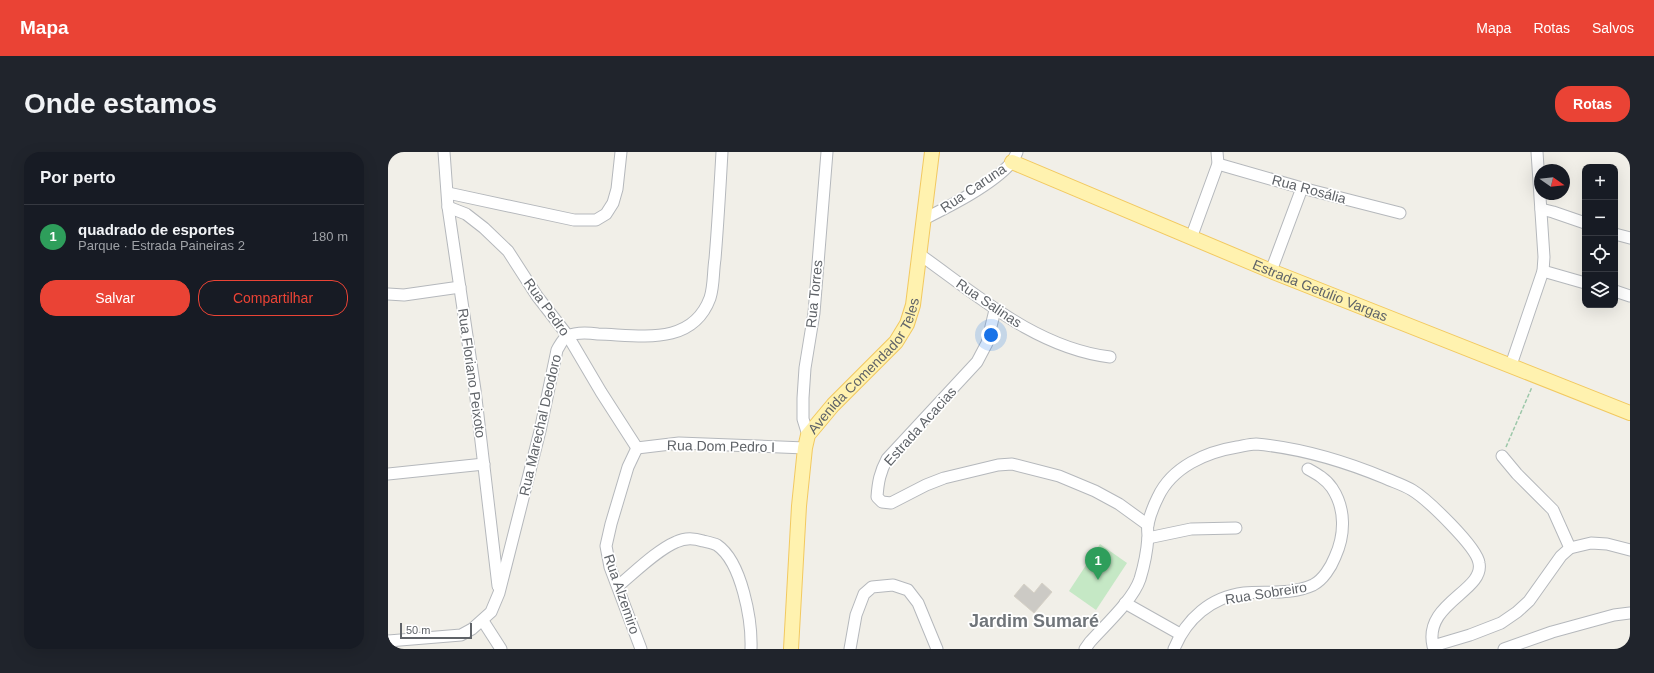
<!DOCTYPE html>
<html lang="pt">
<head>
<meta charset="utf-8">
<style>
  :root { --surface:#171b24; --page:#20242c; --text:#f1f3f6; --muted:#9ea1a6; --line:#363941; --accent:#ea4335 }
  body { margin:0; font-family:Helvetica,sans-serif; background:var(--page); color:var(--text) }
  .controls { position:absolute; right:12px; top:12px; display:grid; overflow:hidden; border-radius:8px; box-shadow:0 4px 16px #0002 }
  .controls button { width:36px; height:36px; display:grid; place-items:center; padding:0; border:0; border-bottom:1px solid var(--line); background:var(--surface); color:var(--text); font:20px sans-serif }
  .compass { position:absolute; left:1146px; top:12px; width:36px; height:36px; border-radius:50%; background:var(--surface); box-shadow:0 4px 16px #0002; rotate:104deg }
  .scale { position:absolute; left:12px; bottom:10px; width:72px; box-sizing:border-box; padding-left:4px; border:2px solid #5f6368; border-top:0; font-size:11px; line-height:14px; white-space:nowrap; color:#5f6368; -webkit-text-stroke:3px #fff; paint-order:stroke }
  .you { position:absolute; left:603px; top:183px; width:14px; height:14px; margin:-10px; border:3px solid #fff; border-radius:50%; background:#1a73e8; box-shadow:0 0 0 6px #1a73e833 }
  .badge { display:grid; place-items:center; width:26px; height:26px; border-radius:50%; background:var(--accent); color:#fff; font-size:13px; font-weight:700 }
  .pin { position:absolute; translate:-50% -33px; filter:drop-shadow(0 1px 2px #0008) }
  .pin::after { content:''; position:absolute; top:21px; width:14px; height:12px; background:inherit; clip-path:polygon(0 0,100% 0,50% 100%) }
  .list { margin:0; padding:0; list-style:none }
  h2 { display:flex; justify-content:space-between; align-items:center; height:52px; margin:0; padding:0 16px; font-size:17px }
  h2 small { font-size:13px; font-weight:400; color:var(--muted) }
  .list li { display:grid; grid-template-columns:26px 1fr auto; gap:12px; align-items:center; box-sizing:border-box; height:64px; padding:0 16px; border-top:1px solid var(--line) }
  .list b { display:block; font-size:15px; white-space:nowrap }
  .list p { margin:0; font-size:13px; white-space:nowrap; color:var(--muted) }
  .list em { font-size:13px; font-style:normal; color:var(--muted) }
  .actions { display:flex; gap:8px; padding:12px 16px }
  .actions a { flex:1; padding:9px 0; border:1px solid var(--accent); border-radius:16px; text-align:center; font-size:14px; color:var(--accent) }
  .actions .main { background:var(--accent); color:#fff }
  .icon { flex:none; width:22px; height:22px; fill:none; stroke:currentColor; stroke-width:2; stroke-linecap:round; stroke-linejoin:round }
  .map { position:relative; flex:none; width:1242px; height:497px; overflow:hidden; border-radius:16px }
  header { display:flex; align-items:center; gap:24px; box-sizing:border-box; height:56px; padding:0 20px; background:var(--accent); color:#fff }
  header strong { font-size:19px }
  nav { display:flex; gap:22px; margin-inline-start:auto; font-size:14px }
  .intro { display:flex; align-items:center; justify-content:space-between; box-sizing:border-box; height:96px; padding:0 24px }
  h1 { margin:0; font-size:28px }
  .button { padding:10px 18px; border-radius:16px; background:var(--accent); color:#fff; font-size:14px; font-weight:700 }
  main { display:flex; gap:24px; padding:0 24px }
  aside { flex:1; background:var(--surface); border-radius:16px; box-shadow:0 4px 16px #0002 }
  .map>svg:first-child { display:block }
  .green { fill:#c5e8c5 }
  .building { fill:#cccac5; stroke:#d6d1c6 }
  .lines { fill:none; stroke-linecap:round; stroke-linejoin:round }
  .minor-casing { stroke:#b5b8bc; stroke-width:13 }
  .major-casing { stroke:#f2c960; stroke-width:16 }
  .path { stroke:#9cc7a9; stroke-width:1.5; stroke-dasharray:4 2; stroke-linecap:butt }
  .minor { stroke:#fff; stroke-width:11 }
  .major { stroke:#fff2af; stroke-width:14 }
  .labels { text-anchor:middle; stroke-width:3.5; stroke-linejoin:round; paint-order:stroke }
  .street-label { font-size:14px; fill:#5f6368; stroke:#fff }
  .district-label { font-size:18px; font-weight:bold; fill:#70757a; stroke:#fff }
</style>
</head>
<body>
<header>
<strong>Mapa</strong>
<nav><a>Mapa</a><a>Rotas</a><a>Salvos</a></nav>
</header>
<div class="intro"><h1>Onde estamos</h1><a class="button">Rotas</a></div>
<main>
<aside>
<h2>Por perto<small></small></h2>
<ul class="list">
<li><span class="badge" style="background:#2e9e5b">1</span><div><b>quadrado de esportes</b><p>Parque · Estrada Paineiras 2</p></div><em>180 m</em></li>
</ul>
<div class="actions"><a class="main">Salvar</a><a>Compartilhar</a></div>
</aside>
<div class="map">
<svg width="1242" height="497" viewBox="0 0 1242 497">
  <rect width="100%" height="100%" fill="#f1efe8"/>
  <polygon class="green" points="712,392 739,411 708,458 681,439"/>
  <polygon class="building" points="654,431 664,440 646,461 626,444 636,432 646,441"/>
  <g class="lines">
    <defs>
      <g id="minor">
        <polyline points="56,0 60,55 87,238 110,434"/>
        <polyline points="830,12 914,36 1012,61"/>
        <polyline points="60,41 186,68 208,68 218,62 225,51 229,37 233,0"/>
        <polyline points="60,55 78,62 96,76 120,99 149,144 180,184 213,240 249,296"/>
        <polyline points="1153,57 1165,60 1197,71"/>
        <path d="M536 67C562 54 604 33 623 11 626 8 627 4 629 0"/>
        <polyline points="1227,82 1242,86"/>
        <polyline points="803,86 830,12 829,0"/>
        <path d="M531 102C589 143 648 196 722 205"/>
        <polyline points="883,119 914,36"/>
        <polyline points="1155,119 1197,131"/>
        <polyline points="1227,139 1242,144"/>
        <polyline points="0,142 16,143 72,135"/>
        <path d="M607 158 599 191 589 210 499 307C492 320 490 330 489 345L494 350 503 351 538 333 556 326 610 313 624 312 671 324 707 339 731 352 760 373"/>
        <polyline points="1123,213 1155,119 1156,105 1149,0"/>
        <polyline points="420,283 415,267 415,246 417,216 426,161 439,0"/>
        <polyline points="249,296 240,315 223,372 218,394 222,415 253,497"/>
        <polyline points="249,296 291,291 417,296"/>
        <polyline points="1114,304 1129,322 1165,358 1182,396"/>
        <polyline points="0,322 96,312"/>
        <polyline points="760,386 803,377 848,376"/>
        <path d="M230 434C246 421 269 398 288 390 296 386 306 386 315 389 319 390 325 391 329 393 354 410 364 469 363 497"/>
        <polyline points="737,451 792,482"/>
        <polyline points="95,469 113,497"/>
        <path d="M0 489 73 483 84 477 103 460 111 441 152 279 169 198C172 193 175 186 180 184 188 180 202 181 210 182 251 183 304 195 322 146 326 134 325 119 327 107 330 71 332 36 334 0"/>
        <polyline points="462,497 468,463 476,442 484,435 505,433 520,438 530,451 549,497"/>
        <path d="M697 497 702 490C717 473 745 448 752 427 756 414 759 399 760 385 760 381 759 376 760 372 762 363 766 353 770 345 784 315 818 300 849 295 855 294 862 292 868 292 912 296 956 309 997 326 1006 330 1016 333 1024 338 1039 347 1089 395 1091 411 1097 439 1035 451 1045 494L1082 483 1113 471 1129 460 1141 449 1173 404 1182 396 1203 391 1219 392 1242 398"/>
        <path d="M786 497C798 467 823 445 856 441 878 439 903 443 925 433 935 428 943 415 947 405 957 383 958 357 944 336 938 327 929 322 920 317"/>
        <polyline points="1116,497 1164,480 1226,463 1242,461"/>
      </g>
      <g id="major">
        <path id="s1" d="M624 10 883 119 1242 261"/>
        <path id="s2" d="M403 497 411 354 417 296 420 283 445 253 508 190 519 172 525 153 544 0"/>
      </g>
    </defs>
    <use href="#minor" class="minor-casing"/>
    <use href="#major" class="major-casing"/>
    <polyline class="path" points="1118,295 1144,235"/>
    <use href="#minor" class="minor"/>
    <use href="#major" class="major"/>
  </g>
  <g class="labels">
    <g class="street-label">
      <text transform="translate(585 36) rotate(-34)" y="5">Rua Caruna</text>
      <text transform="translate(921 37) rotate(15)" y="5">Rua Rosália</text>
      <text dy="5" stroke="none"><textPath href="#s1" startOffset="334">Estrada Getúlio Vargas</textPath></text>
      <text transform="translate(426 142) rotate(-84)" y="5">Rua Torres</text>
      <text transform="translate(601 151) rotate(34)" y="5">Rua Salinas</text>
      <text transform="translate(159 155) rotate(54)" y="5">Rua Pedro</text>
      <text dy="5" stroke="none"><textPath href="#s2" startOffset="305">Avenida Comendador Teles</textPath></text>
      <text transform="translate(84 221) rotate(82)" y="5">Rua Floriano Peixoto</text>
      <text transform="translate(152 273) rotate(-77)" y="5">Rua Marechal Deodoro</text>
      <text transform="translate(532 274) rotate(-48)" y="5">Estrada Acacias</text>
      <text transform="translate(333 294) rotate(1)" y="5">Rua Dom Pedro I</text>
      <text transform="translate(878 441) rotate(-9)" y="5">Rua Sobreiro</text>
      <text transform="translate(234 442) rotate(71)" y="5">Rua Alzemiro</text>
    </g>
    <g class="district-label">
      <text x="646" y="475">Jardim Sumaré</text>
    </g>
  </g>
</svg>
<div class="controls">
<button>+</button>
<button>−</button>
<button><svg class="icon" aria-label="locate" viewBox="0 0 24 24"><circle cx="12" cy="12" r="6"/><path d="M12 2v4M12 18v4M2 12h4M18 12h4"/></svg></button>
<button><svg class="icon" aria-label="layers" viewBox="0 0 24 24"><path d="M12 4l9 5-9 5-9-5zM3 14l9 5 9-5"/></svg></button>
</div>
<svg class="compass" viewBox="-18 -18 36 36"><path d="M0-13l5 13h-10z" fill="#e53935"/><path d="M0 13l5-13h-10z" fill="#9ea1a6"/></svg>
<div class="scale">50 m</div>
<div class="you"></div>
<div class="pin badge" style="left:710px;top:428px;background:#2e9e5b">1</div>
</div>
</main>
</body>
</html>
